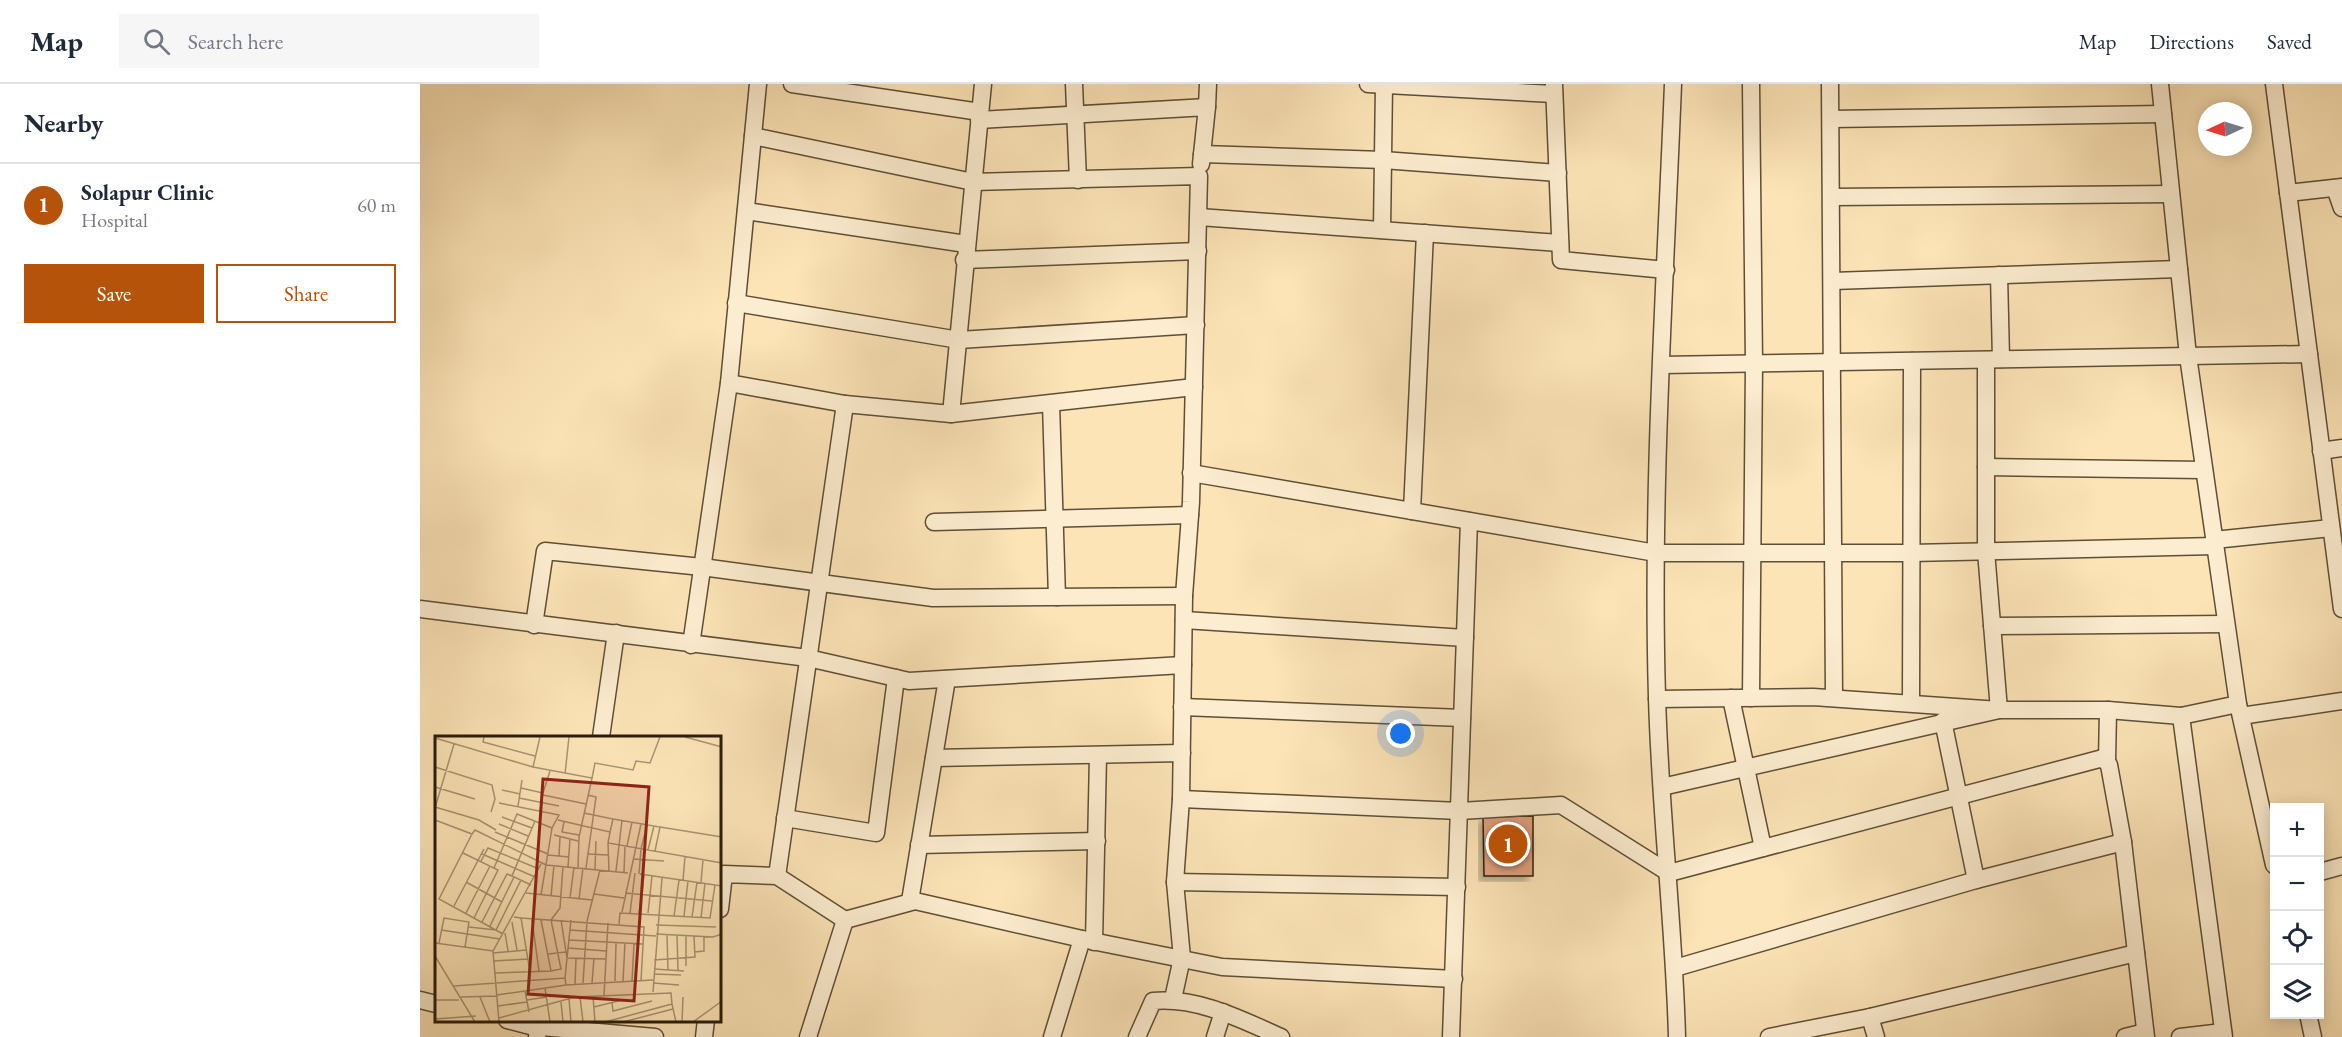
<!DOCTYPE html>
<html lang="en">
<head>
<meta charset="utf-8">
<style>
  :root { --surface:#fff; --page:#f6f6f7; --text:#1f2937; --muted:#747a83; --line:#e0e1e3; --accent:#b45309 }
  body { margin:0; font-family:"EB Garamond",serif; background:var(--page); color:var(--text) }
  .controls { position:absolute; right:18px; bottom:18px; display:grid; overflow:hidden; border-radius:0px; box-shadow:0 3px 15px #0003 }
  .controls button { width:54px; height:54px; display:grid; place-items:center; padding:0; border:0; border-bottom:2px solid var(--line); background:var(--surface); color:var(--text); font:30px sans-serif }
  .compass { position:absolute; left:1778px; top:18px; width:54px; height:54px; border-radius:50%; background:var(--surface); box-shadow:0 3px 15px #0003; rotate:266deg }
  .you { position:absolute; left:981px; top:650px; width:21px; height:21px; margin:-15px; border:4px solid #fff; border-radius:50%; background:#1a73e8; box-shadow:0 0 0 9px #1a73e833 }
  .badge { display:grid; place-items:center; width:39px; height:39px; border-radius:50%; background:var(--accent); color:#fff; font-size:20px; font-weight:700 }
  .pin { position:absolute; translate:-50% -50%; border:3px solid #fff; box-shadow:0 2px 6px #0006 }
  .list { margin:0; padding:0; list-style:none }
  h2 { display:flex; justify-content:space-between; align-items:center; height:78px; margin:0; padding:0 24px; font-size:26px }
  h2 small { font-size:20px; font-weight:400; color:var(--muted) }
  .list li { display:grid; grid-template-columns:39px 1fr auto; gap:18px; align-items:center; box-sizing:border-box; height:84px; padding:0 24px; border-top:2px solid var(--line) }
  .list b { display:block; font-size:22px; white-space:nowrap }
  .list p { margin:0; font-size:20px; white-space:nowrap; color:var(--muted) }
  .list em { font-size:20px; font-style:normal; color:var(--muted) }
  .actions { display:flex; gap:12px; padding:18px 24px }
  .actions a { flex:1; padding:14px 0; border:2px solid var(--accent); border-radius:0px; text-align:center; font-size:21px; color:var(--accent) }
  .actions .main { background:var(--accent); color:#fff }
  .icon { flex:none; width:33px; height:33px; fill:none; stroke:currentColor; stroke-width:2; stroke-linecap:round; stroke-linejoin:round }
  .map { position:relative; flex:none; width:1922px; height:953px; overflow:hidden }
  header { display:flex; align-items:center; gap:36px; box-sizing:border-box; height:84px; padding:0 30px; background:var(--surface); border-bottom:2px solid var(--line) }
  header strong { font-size:28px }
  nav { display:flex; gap:33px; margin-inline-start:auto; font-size:21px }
  .search { width:420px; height:54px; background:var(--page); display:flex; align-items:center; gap:15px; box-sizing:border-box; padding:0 21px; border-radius:0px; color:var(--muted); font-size:22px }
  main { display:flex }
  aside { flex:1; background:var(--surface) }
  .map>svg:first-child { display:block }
  .building { fill:#e1a07d; stroke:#2a1c0b; stroke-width:1.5; filter:url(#shadow) }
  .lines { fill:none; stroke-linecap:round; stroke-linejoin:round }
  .minor-casing { stroke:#5e4e36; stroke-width:19 }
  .minor { stroke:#fdedd0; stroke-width:16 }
  .inset-road { fill:none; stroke:#a89472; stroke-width:1.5 }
  .view { fill:#8f2418; fill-opacity:0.15; stroke:#8f2418; stroke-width:3 }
  .inset-edge { fill:none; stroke:#2a1c0b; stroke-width:3 }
</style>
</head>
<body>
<header>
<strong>Map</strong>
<div class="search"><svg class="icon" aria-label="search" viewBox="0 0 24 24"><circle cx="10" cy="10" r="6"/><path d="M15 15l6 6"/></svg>Search here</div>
<nav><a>Map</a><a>Directions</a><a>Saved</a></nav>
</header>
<main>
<aside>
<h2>Nearby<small></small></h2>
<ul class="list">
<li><span class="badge">1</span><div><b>Solapur Clinic</b><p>Hospital</p></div><em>60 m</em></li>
</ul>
<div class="actions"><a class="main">Save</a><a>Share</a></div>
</aside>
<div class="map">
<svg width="1922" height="953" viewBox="0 0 1922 953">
  <defs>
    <filter id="shadow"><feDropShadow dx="-5.5" dy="5.5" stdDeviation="3" flood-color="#0004"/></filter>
  </defs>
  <rect width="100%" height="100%" fill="#fce4b7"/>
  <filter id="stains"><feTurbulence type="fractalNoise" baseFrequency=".00333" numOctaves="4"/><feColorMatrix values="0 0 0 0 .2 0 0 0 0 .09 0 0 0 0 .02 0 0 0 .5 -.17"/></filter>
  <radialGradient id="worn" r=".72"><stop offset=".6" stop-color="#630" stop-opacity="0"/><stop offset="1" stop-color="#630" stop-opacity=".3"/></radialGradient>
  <polygon class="building" points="1113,732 1113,792 1064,792 1063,733"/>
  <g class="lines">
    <defs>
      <g id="minor">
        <polyline points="372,0 560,28"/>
        <polyline points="654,0 658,96"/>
        <polyline points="948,0 1134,10"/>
        <polyline points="1134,0 1141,176 1246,186"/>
        <path d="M1253 0C1245 204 1231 409 1237 613 1240 727 1254 840 1257 953"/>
        <polyline points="1410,0 1414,614"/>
        <polyline points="1740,0 1768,272 1818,620 1761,632 1804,953"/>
        <polyline points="1854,0 1922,525"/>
        <polyline points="787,23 788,0"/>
        <polyline points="1411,35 1743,30"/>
        <polyline points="559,36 787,23 781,80"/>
        <polyline points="333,52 553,98 779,92 771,418 764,512 761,715 755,798 762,874 753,915"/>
        <polyline points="782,70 963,76 1138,89"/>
        <polyline points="1915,104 1922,124"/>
        <polyline points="1868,109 1922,103"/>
        <polyline points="1412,113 1751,110"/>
        <polyline points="326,127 546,160"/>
        <polyline points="779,133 1140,159"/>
        <polyline points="962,146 964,0"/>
        <polyline points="544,176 778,167"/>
        <polyline points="1579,191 1581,275"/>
        <polyline points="1413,197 1759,185"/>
        <polyline points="316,219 539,256 776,241"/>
        <polyline points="1242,281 1889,270"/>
        <polyline points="309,299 338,0"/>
        <polyline points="631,320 637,513"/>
        <polyline points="531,330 774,303"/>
        <polyline points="1901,367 1922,364"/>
        <polyline points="1566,383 1784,386"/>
        <polyline points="771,389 1236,469 1491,469 1795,462"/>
        <polyline points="992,427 1005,149"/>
        <polyline points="514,438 770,431"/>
        <polyline points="1794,456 1911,444"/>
        <polyline points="0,525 388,574 489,597 763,581"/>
        <polyline points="764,536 1045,554"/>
        <polyline points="114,541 125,467 282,483 513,514 764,512"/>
        <polyline points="1572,542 1806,540"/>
        <polyline points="271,561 309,299 425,320"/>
        <polyline points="1311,614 1343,764"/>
        <polyline points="1331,614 1334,280 1331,0"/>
        <polyline points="1237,615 1393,613 1579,626 1566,467 1566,276"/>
        <polyline points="1491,619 1492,277"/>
        <polyline points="1818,620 1854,781"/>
        <polyline points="762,623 1042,634"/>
        <polyline points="1821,632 1922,617"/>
        <polyline points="1523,637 1556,796"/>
        <polyline points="181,653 196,549"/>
        <polyline points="514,674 762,669"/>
        <polyline points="1687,677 1688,626"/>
        <polyline points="1242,703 1579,626 1688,626 1761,632"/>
        <polyline points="761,715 1040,727 1141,721 1249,789 1683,674 1689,681 1703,758"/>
        <polyline points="365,734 456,749 476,594"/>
        <polyline points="499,761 677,757"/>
        <polyline points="1900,788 1922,782"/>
        <polyline points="357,792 425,320 531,330 563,0"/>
        <polyline points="755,798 1037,803"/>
        <polyline points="490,817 527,595"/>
        <polyline points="300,825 304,790 357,792 425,836"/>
        <polyline points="425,836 495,817 662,855 802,883 1034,895"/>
        <polyline points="674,858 678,672"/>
        <polyline points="1255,884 1556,796 1703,758 1726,953"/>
        <polyline points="0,916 16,920"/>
        <polyline points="1888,930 1893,953"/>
        <polyline points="1450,933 1456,953"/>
        <polyline points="87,936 118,944"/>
        <polyline points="117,953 118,944 121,943 235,953"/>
        <polyline points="284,953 286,936"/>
        <polyline points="388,953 425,836"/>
        <polyline points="632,953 662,855"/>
        <path d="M717 953 733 917C778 913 820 935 861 953"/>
        <polyline points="795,953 803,928"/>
        <polyline points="1031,953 1049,437"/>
        <polyline points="1349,953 1450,933 1716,869"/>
        <polyline points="1705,953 1725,948"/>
        <polyline points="1760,953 1803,948"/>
      </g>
    </defs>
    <use href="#minor" class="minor-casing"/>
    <use href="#minor" class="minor"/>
  </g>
  <g transform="translate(15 652)">
    <rect width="286" height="286" fill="#fce4b7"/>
    <path class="inset-road" d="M49 1 48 6 100 20M250 1 287 11M0 2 98 31 105 1M0 31 57 49 60 63 56 76M98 31 157 42 144 101 143 131M130 38 134 1M157 42 160 27 198 34 201 25 215 27 225 1M0 51 40 63M86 52 108 57 105 75M67 54 85 58M108 57 115 35M108 59 151 68M84 62 124 70M64 67 124 79 117 92 106 159M83 70 87 44M0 71 44 84 61 94M0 72 19 8M149 77 178 83 175 96M67 81 97 92M178 83 225 91 220 115M0 84 37 98 40 94 111 129 193 137M123 84 175 96 173 107 287 127M129 86 127 96 144 99M64 88 93 100M225 91 287 101M60 96 113 118M37 98 4 163 68 198M119 99 143 105M173 107 174 135M192 110 197 86M206 113 212 89M213 114 219 90M28 117 63 134 39 182M47 118 100 141M152 118 173 119M113 119 134 121M124 120 125 101M198 123 229 125M46 125 53 112 104 133M133 131 135 103M59 132 82 78 117 92M151 132 161 61 153 59M160 133 161 105M181 135 187 84M189 136 190 110M204 138 206 113M205 138 280 149M248 144 250 121M31 146 67 166M266 146 268 124M96 149 77 140 100 85M91 157 157 164M190 157 277 165M159 158 189 162M116 160 119 129M135 162 139 131M144 163 148 132M19 170 49 113M187 176 206 88M31 177 55 130M195 177 200 137M204 177 209 139M213 177 217 140M239 180 244 144M249 180 253 145M79 181 86 182 95 236M257 181 262 146M86 182 209 191 206 245M266 182 270 147M97 184 104 235M126 184 132 222 130 242M136 184 132 222 171 223M47 186 72 138 77 140M77 186 82 214M184 188 185 177 275 182 280 149 287 150M221 189 281 191M55 190 79 141M34 191 61 194 86 144M6 194 65 203M135 194 221 200M70 197 73 215M221 198 278 201 287 198M232 199 233 234M242 199 243 234M251 200V230M134 204 208 208M0 207 58 215 106 128M4 207 9 182 34 186 30 211M133 212 171 215M58 215 64 286M259 216 269 215V200M58 217 91 214M113 218 131 216M0 220 40 286M219 224 260 221 259 200M59 225 93 223M219 233 249 235M116 235 126 233 116 184 125 172 128 130M60 237 116 235 106 184M219 238 246 239M180 245 181 207M188 245 190 207M197 245 199 208M148 247 152 185 165 134M157 247 159 222M218 247 244 249M140 248 141 222M19 250 130 242 131 249 218 244M110 252 115 286M90 255 94 276M218 256 227 142M62 259 131 249M169 259 173 187M158 260 160 286M26 261 62 260M45 261 55 286M145 261 148 286M134 263 136 286M0 264H24M92 264 112 261M126 266 128 286M177 266 178 275 217 265M63 270 92 266M159 271 187 264M64 282 140 261 236 257 237 268M0 283 41 280M170 286 237 268 241 286M188 286 238 273M247 286 248 261M258 286 287 265"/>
    <path class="view" d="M108 43 214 51 199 265 93 258Z"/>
    <rect width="286" height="286" class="inset-edge"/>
  </g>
  <rect width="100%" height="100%" filter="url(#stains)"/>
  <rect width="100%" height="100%" fill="url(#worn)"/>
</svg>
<div class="controls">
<button>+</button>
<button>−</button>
<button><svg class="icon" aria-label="locate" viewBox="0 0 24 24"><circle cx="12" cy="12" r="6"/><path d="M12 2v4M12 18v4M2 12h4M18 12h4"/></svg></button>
<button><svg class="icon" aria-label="layers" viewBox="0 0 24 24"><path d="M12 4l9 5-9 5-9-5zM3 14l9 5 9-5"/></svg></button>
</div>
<svg class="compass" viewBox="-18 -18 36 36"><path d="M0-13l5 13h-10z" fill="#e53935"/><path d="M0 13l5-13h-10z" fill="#747a83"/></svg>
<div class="you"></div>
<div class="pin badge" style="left:1088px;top:760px">1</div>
</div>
</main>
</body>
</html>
